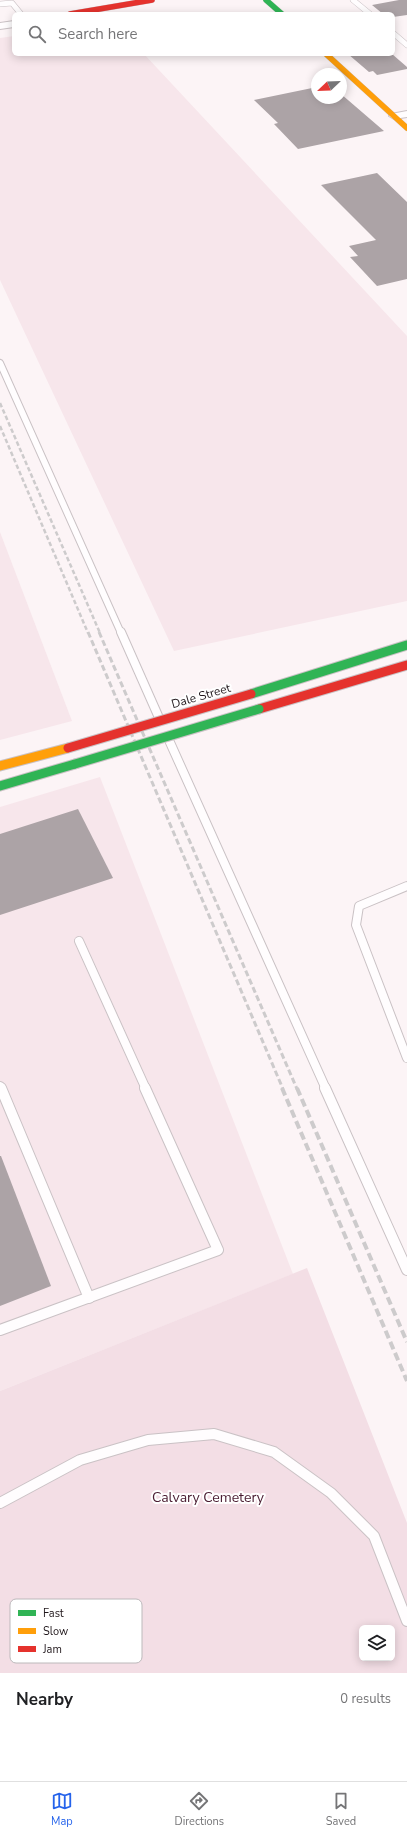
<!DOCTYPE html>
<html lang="en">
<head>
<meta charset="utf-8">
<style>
  :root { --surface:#fff; --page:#f2f2f2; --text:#202124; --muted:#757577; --line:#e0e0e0; --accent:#2563eb }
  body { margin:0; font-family:"Nunito Sans",sans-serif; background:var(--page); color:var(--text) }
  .controls { position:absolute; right:12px; bottom:12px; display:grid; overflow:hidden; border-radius:6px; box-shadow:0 2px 10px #0003 }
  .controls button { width:36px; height:36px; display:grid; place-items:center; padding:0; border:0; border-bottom:1px solid var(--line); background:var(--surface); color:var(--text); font:20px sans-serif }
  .compass { position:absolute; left:311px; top:68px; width:36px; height:36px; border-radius:50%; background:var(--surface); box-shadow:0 2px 10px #0003; rotate:247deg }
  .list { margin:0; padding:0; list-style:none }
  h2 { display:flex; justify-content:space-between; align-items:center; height:52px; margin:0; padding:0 16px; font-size:17px }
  h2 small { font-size:13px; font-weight:400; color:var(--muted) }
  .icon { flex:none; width:22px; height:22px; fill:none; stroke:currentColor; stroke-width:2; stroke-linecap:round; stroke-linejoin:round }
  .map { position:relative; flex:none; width:407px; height:1673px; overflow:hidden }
  .search { position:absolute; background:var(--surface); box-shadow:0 2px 10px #0003; left:12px; right:12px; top:12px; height:44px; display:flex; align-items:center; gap:10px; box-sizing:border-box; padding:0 14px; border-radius:6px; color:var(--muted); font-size:15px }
  .sheet { height:108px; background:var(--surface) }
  nav { display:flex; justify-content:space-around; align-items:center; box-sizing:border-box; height:56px; border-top:1px solid var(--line); background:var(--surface); font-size:11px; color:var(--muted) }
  nav a { display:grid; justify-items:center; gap:2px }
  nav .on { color:var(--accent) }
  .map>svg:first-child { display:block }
  .built { fill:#f7e6eb }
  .green { fill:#f3dee5; fill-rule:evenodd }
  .building { fill:#aca3a6 }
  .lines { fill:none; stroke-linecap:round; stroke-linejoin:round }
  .lane-far3-casing { stroke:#cac2c5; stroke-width:6 }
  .lane-far2-casing { stroke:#cac2c5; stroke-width:8 }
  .lane-far1-casing { stroke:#cac2c5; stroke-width:10 }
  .lane-casing { stroke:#cac2c5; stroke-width:12 }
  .street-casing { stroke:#cac2c5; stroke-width:2 }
  .fast-far1-casing { stroke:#cac2c5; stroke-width:6 }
  .fast-casing { stroke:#cac2c5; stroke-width:11 }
  .slow-far1-casing { stroke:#cac2c5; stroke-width:6 }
  .slow-casing { stroke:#cac2c5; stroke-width:11 }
  .jam-far1-casing { stroke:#cac2c5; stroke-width:6 }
  .jam-casing { stroke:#cac2c5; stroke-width:11 }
  .lane-far3 { stroke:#fffdfe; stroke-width:5 }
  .lane-far2 { stroke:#fffdfe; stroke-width:6 }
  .lane-far1 { stroke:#fffdfe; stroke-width:8 }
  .lane { stroke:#fffdfe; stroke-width:10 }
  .street { fill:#fffdfe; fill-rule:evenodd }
  .fast-far1 { stroke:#30b455; stroke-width:5.5 }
  .fast { stroke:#30b455; stroke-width:9 }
  .slow-far1 { stroke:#ff9f0a; stroke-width:5.5 }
  .slow { stroke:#ff9f0a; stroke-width:9 }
  .jam-far1 { stroke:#e5322d; stroke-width:5.5 }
  .jam { stroke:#e5322d; stroke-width:9 }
  .rail-far2 { stroke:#cdcbcc; stroke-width:2.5; stroke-dasharray:4.5 2.5; stroke-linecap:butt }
  .rail-far1 { stroke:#cdcbcc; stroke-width:3; stroke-dasharray:6 3; stroke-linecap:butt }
  .rail { stroke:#cdcbcc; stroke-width:4; stroke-dasharray:8 4; stroke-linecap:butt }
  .fast-bridge-casing { stroke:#cac2c5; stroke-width:11; stroke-linecap:butt }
  .jam-bridge-casing { stroke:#cac2c5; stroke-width:11; stroke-linecap:butt }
  .fast-bridge { stroke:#30b455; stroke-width:9 }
  .jam-bridge { stroke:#e5322d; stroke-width:9 }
  .labels { text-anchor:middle; stroke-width:4; stroke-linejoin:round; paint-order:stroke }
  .street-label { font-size:12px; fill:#20171b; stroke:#fff }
  .near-park-label { font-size:14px; fill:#491c31; stroke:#fff }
  .key { fill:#fff; stroke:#bcb9bb; stroke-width:1 }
  .key-label { font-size:11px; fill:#20171b }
</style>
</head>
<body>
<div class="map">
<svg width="407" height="1673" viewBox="0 0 407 1673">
  <rect width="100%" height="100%" fill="#fcf4f6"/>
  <g class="built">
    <polygon points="14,36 14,54 144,54 407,336 407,601 174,651 0,280 0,38"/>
    <polygon points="0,532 72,721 0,740"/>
    <polygon points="100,777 293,1274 0,1391 0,807"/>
  </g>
  <path class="green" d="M307 1268 407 1523V1673H0V1391ZM362 1628H392V1658H362Z"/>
  <g class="building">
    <polygon points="399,0 407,0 407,15 393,17 393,14 383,14 372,5"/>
    <polygon points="348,54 392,54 407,67 407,69 377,75 373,71 369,72"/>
    <polygon points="317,87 317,98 341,98 341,94 384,131 298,149 274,124 278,123 254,100"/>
    <polygon points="377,173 407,202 407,279 377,286 350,257 358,256 349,246 376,240 321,185"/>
    <polygon points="78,809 113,878 0,915 0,834"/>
    <polygon points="0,1156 1,1156 51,1286 0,1306"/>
  </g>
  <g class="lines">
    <defs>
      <g id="lane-far3">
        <polyline points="353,0 370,14"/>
        <polyline points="0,4 12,3 21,14"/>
        <polyline points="393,33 407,45"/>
      </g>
      <polyline id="lane-far2" points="0,363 121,633"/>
      <g id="lane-far1">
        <polyline points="121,632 160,720"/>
        <polyline points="168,738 326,1089"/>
        <polyline points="407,886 359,906 356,925 407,1058"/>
        <polyline points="79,941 146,1089"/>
        <polyline points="0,1086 1,1089"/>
      </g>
      <g id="lane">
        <polyline points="1,1088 89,1298"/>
        <polyline points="325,1088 407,1270"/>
        <polyline points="0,1330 218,1250 145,1088"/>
        <polyline points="0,1503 80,1460 148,1440 214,1434 274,1452 331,1493 374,1536 407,1621"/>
      </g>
      <g id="street">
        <polygon points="14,21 14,27 0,29 0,23"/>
        <polygon points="407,111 407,117 394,119 389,116 391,114"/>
      </g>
      <polyline id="fast-far1" points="266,0 282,14"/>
      <g id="fast">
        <polyline points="251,694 407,645"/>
        <polyline points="0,786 75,764"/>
      </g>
      <polyline id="slow-far1" points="326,54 407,128"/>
      <polyline id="slow" points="0,766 68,748"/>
      <polyline id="jam-far1" points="70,14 152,0"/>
      <polyline id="jam" points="259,709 407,665"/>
    </defs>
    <use href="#lane-far3" class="lane-far3-casing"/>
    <use href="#lane-far2" class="lane-far2-casing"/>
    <use href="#lane-far1" class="lane-far1-casing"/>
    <use href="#lane" class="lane-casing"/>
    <use href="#street" class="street-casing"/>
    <use href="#fast-far1" class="fast-far1-casing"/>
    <use href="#fast" class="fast-casing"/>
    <use href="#slow-far1" class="slow-far1-casing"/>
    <use href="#slow" class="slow-casing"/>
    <use href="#jam-far1" class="jam-far1-casing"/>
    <use href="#jam" class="jam-casing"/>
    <use href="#lane-far3" class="lane-far3"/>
    <use href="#lane-far2" class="lane-far2"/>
    <use href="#lane-far1" class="lane-far1"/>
    <use href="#lane" class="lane"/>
    <use href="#street" class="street"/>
    <use href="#fast-far1" class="fast-far1"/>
    <use href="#fast" class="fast"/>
    <use href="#slow-far1" class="slow-far1"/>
    <use href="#slow" class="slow"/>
    <use href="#jam-far1" class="jam-far1"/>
    <use href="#jam" class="jam"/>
    <g class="rail-far2">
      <polyline points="0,403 100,633"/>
      <polyline points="0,426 88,633"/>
    </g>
    <g class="rail-far1">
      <polyline points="88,632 283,1089"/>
      <polyline points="99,632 297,1089"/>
    </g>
    <g class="rail">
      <polyline points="282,1088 407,1381"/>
      <polyline points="297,1088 407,1342"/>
    </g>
    <defs>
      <polyline id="fast-bridge" points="75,764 259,709"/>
      <polyline id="jam-bridge" points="68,748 251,694"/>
    </defs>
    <use href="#fast-bridge" class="fast-bridge-casing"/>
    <use href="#jam-bridge" class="jam-bridge-casing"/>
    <use href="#fast-bridge" class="fast-bridge"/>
    <use href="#jam-bridge" class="jam-bridge"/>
  </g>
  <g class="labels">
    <g class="street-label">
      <text transform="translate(201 696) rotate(-16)" y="4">Dale Street</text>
    </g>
    <g class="near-park-label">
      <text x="208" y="1502">Calvary Cemetery</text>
    </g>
  </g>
  <rect x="10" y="1599" width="132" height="64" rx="6" class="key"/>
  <rect x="18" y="1610" width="18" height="6" fill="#30b455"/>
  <rect x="18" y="1628" width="18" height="6" fill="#ff9f0a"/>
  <rect x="18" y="1646" width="18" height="6" fill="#e5322d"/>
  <g class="key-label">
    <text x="43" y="1617">Fast</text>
    <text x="43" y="1635">Slow</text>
    <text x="43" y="1653">Jam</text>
  </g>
</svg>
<div class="controls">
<button><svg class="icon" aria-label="layers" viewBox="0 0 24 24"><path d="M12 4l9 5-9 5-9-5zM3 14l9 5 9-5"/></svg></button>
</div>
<svg class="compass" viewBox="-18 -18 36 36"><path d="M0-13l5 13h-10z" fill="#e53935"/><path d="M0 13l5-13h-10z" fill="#757577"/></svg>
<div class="search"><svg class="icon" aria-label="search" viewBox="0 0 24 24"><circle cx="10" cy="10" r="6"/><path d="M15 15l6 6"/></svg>Search here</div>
</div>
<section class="sheet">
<h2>Nearby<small>0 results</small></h2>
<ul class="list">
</ul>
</section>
<nav>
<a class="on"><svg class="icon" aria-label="map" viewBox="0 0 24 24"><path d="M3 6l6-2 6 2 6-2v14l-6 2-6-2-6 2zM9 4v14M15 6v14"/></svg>Map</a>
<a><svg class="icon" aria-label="directions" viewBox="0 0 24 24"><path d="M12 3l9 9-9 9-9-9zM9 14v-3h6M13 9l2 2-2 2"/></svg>Directions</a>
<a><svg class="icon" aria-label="saved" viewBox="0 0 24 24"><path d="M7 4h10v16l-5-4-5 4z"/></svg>Saved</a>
</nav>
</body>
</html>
